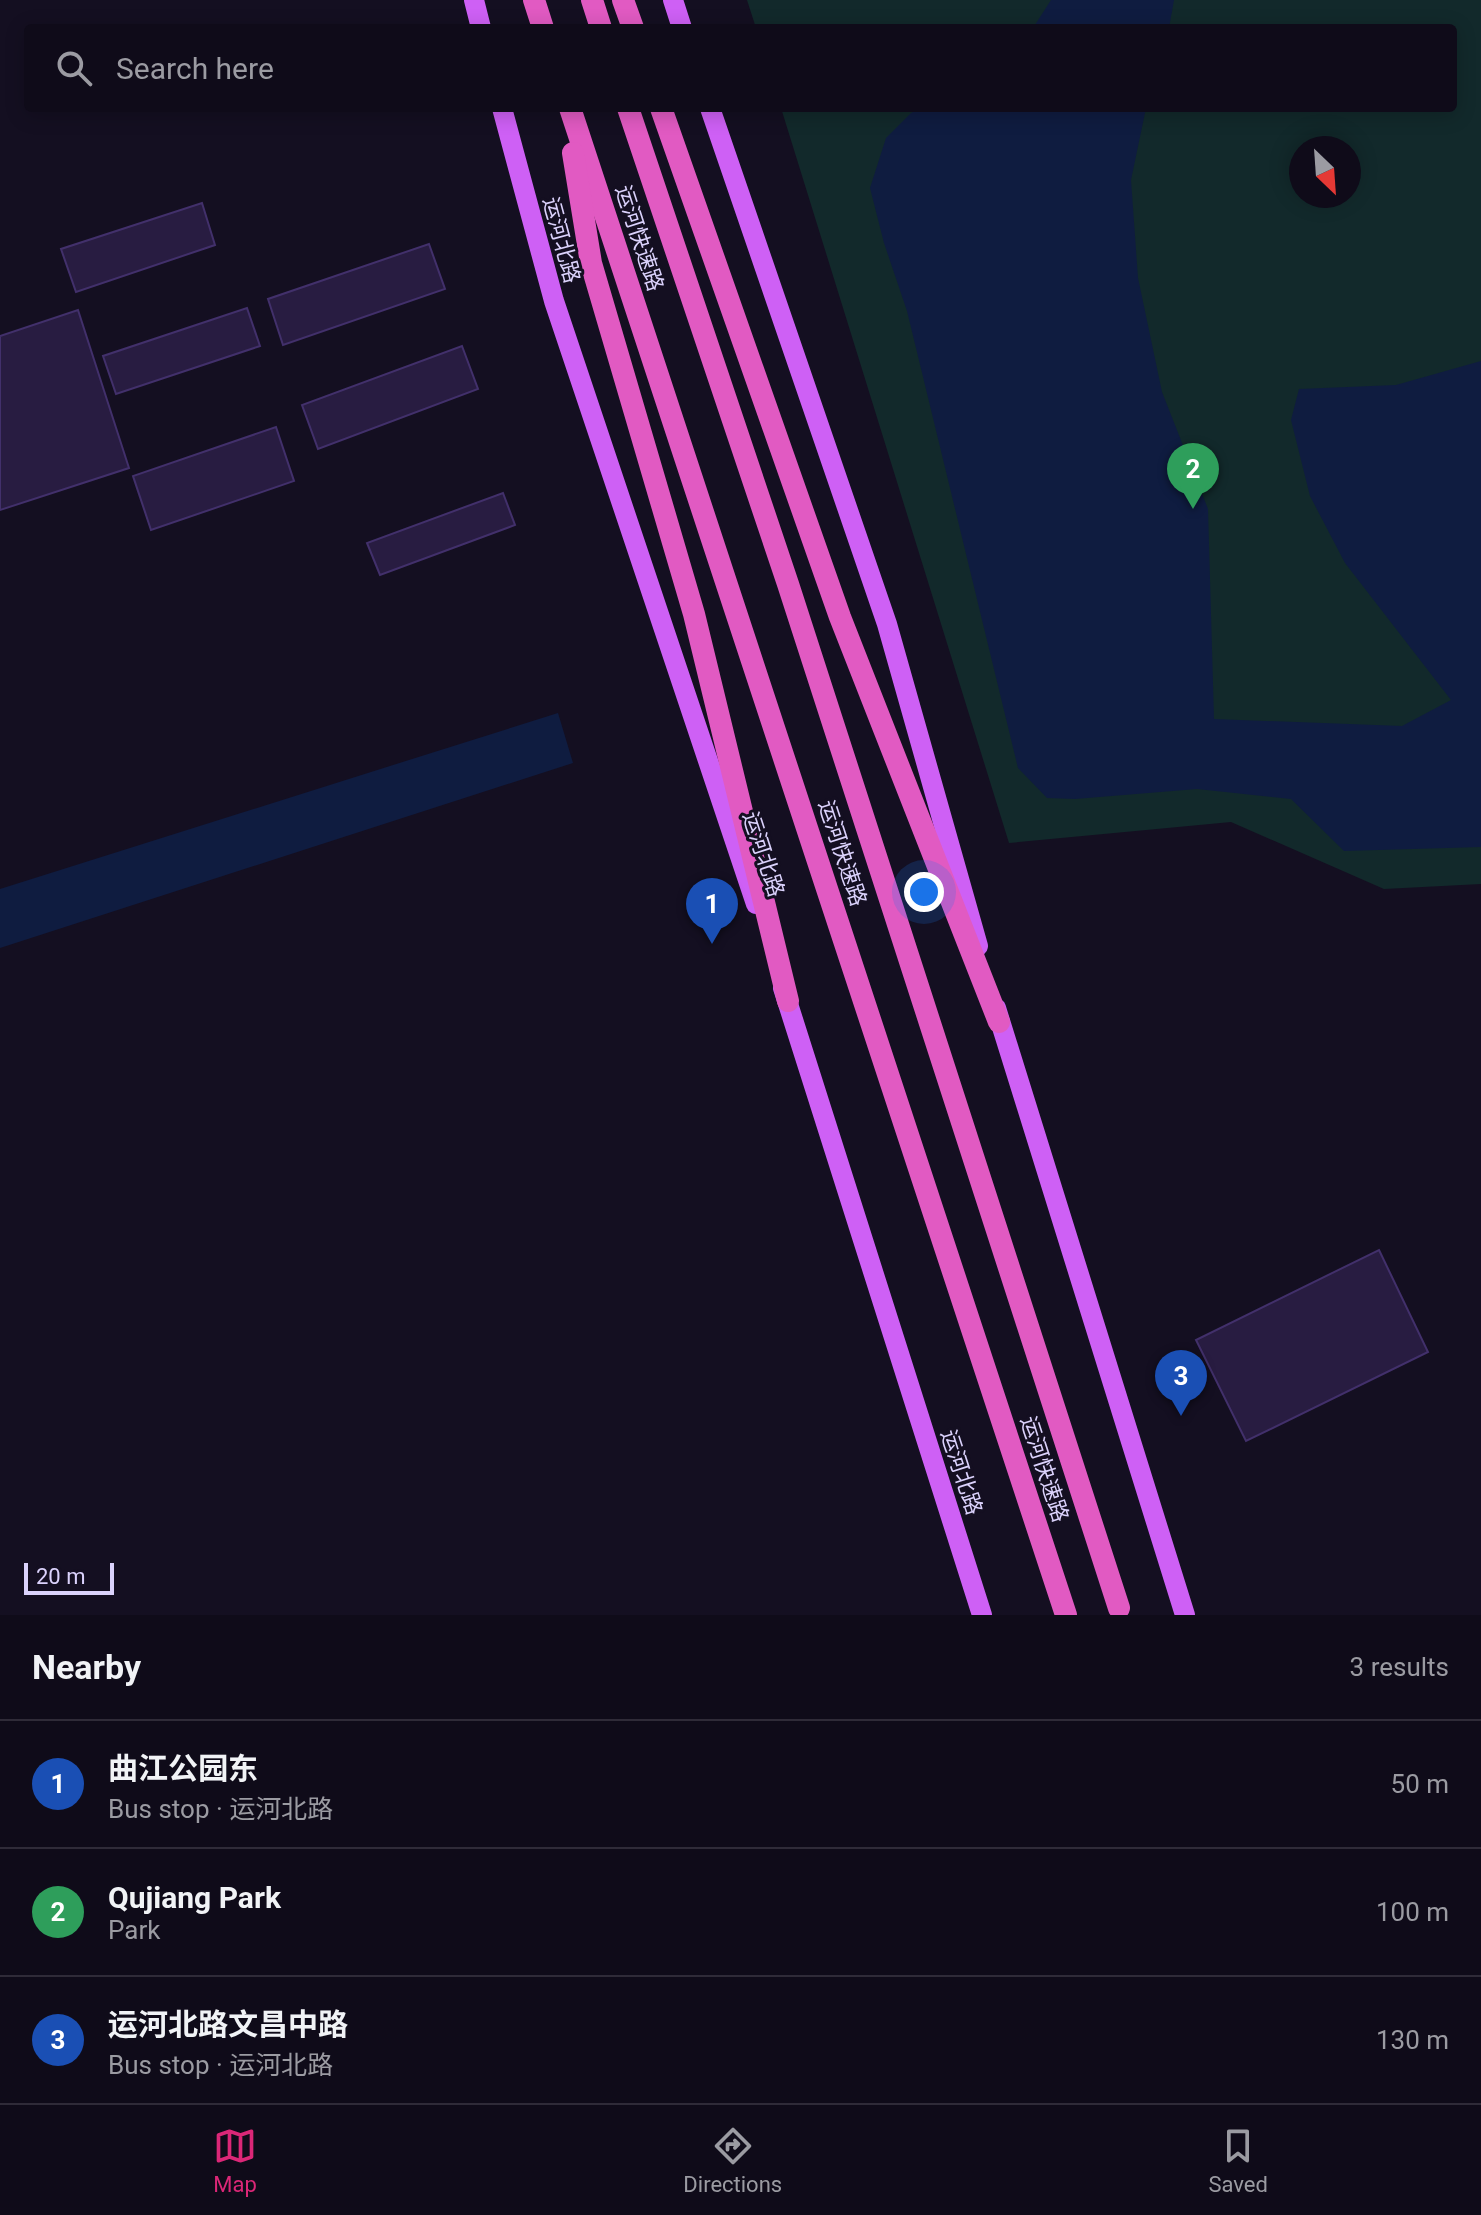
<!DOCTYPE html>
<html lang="en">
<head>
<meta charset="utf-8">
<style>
  :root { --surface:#0f0b19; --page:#181422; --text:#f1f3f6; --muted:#9b9ba2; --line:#2f2b38; --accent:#db2777 }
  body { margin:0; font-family:Roboto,"Noto Sans SC",sans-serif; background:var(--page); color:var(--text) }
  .compass { position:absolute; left:1289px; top:136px; width:72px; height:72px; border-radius:50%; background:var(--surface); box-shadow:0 4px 20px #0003; rotate:155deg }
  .scale { position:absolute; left:24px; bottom:20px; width:90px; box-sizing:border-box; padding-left:8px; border:4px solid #dbd2fc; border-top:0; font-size:22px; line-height:28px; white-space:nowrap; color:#dbd2fc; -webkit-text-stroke:6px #140f21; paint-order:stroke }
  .you { position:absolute; left:924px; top:892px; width:28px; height:28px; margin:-20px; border:6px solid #fff; border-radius:50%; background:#1a73e8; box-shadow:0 0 0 12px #1a73e833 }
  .badge { display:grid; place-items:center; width:52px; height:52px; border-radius:50%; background:var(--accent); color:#fff; font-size:26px; font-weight:700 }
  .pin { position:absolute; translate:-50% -66px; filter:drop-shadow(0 2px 4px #0008) }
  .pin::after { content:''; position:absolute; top:42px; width:28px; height:24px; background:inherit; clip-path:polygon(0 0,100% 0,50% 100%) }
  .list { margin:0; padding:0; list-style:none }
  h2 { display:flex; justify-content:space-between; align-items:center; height:104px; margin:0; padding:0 32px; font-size:34px }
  h2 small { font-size:26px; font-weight:400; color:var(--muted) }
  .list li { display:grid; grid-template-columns:52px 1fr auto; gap:24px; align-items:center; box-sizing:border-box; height:128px; padding:0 32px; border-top:2px solid var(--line) }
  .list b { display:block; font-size:30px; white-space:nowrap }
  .list p { margin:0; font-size:26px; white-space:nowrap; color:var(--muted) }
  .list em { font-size:26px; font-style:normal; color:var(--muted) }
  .icon { flex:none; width:44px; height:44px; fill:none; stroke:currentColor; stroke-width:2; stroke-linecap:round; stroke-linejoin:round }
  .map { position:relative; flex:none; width:1481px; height:1615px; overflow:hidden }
  .search { position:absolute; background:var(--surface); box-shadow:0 4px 20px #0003; left:24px; right:24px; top:24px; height:88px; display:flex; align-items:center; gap:20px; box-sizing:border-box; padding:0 28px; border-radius:8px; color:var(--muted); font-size:30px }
  .sheet { height:488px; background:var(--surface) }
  nav { display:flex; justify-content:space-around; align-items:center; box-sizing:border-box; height:112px; border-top:2px solid var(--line); background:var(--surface); font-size:22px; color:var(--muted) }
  nav a { display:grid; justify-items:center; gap:4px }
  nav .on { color:var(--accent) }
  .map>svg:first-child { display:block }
  .green { fill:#12292b; fill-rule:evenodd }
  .water { fill:#0f1c40 }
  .building { fill:#281c41; stroke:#42306b; stroke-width:2 }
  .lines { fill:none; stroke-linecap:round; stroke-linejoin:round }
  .primary { stroke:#ce60f5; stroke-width:20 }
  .trunk { stroke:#e15ac2; stroke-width:22 }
  .labels { text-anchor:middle; stroke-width:6; stroke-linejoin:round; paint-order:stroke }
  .street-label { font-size:22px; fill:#dbd2fc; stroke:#140f21 }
</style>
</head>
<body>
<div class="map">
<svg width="1481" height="1615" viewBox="0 0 1481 1615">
  <rect width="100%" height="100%" fill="#140f21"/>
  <path class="green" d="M747 0H1481V884L1384 889 1231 822 1009 843 781 108H1453V28H756ZM1301 148H1349V196H1301Z"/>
  <g class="water">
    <polygon points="1051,0 1174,0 1169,28 1033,28"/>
    <polygon points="921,108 1146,108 1131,180 1138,278 1162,392 1208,509 1214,719 1402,726 1451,700 1345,563 1310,496 1291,420 1299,389 1396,385 1481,361 1481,847 1344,851 1291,799 1197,789 1075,799 1047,798 1018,768 907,311 884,243 870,188 886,138 911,113"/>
    <polygon points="558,713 573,763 0,948 0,889"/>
  </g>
  <g class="building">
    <polygon points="202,203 215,245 76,292 61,249"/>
    <polygon points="429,244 445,289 283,345 268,299"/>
    <polygon points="247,308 260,346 116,394 103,356"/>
    <polygon points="78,310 129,468 0,510 0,336"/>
    <polygon points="462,346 478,389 318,449 302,405"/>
    <polygon points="276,427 294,481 151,530 133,476"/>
    <polygon points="503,493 515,525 380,575 367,543"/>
    <polygon points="1379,1250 1428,1352 1246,1441 1196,1340"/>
  </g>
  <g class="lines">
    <g class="primary">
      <polyline points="474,0 481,28"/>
      <polyline points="673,0 682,28"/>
      <polyline points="502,108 554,301 756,904"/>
      <polyline points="710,108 887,624 978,946"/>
      <polyline points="783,988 982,1615"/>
      <polyline points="996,1008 1185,1615"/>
    </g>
    <g class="trunk">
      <polyline points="534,0 543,28"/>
      <polyline points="592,0 601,28"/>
      <polyline points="623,0 633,28"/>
      <polyline points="570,108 1066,1615"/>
      <polyline points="628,108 788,584 1119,1608"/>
      <polyline points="661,108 840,617 999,1022"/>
      <polyline points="573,153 591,263 694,614 788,1001"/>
    </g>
  </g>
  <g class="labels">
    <g class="street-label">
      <text transform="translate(640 238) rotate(72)" y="8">运河快速路</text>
      <text transform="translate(562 240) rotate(75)" y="8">运河北路</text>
      <text transform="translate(843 853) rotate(72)" y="8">运河快速路</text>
      <text transform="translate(764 854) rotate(72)" y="8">运河北路</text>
      <text transform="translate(1045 1469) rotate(72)" y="8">运河快速路</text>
      <text transform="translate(962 1472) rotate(72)" y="8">运河北路</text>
    </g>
  </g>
</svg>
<svg class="compass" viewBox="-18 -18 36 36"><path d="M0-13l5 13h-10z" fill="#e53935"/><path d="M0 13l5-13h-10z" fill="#9b9ba2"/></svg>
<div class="scale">20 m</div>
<div class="you"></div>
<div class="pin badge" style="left:712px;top:944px;background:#1a4fb4">1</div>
<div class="pin badge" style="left:1193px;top:509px;background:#2e9e5b">2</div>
<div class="pin badge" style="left:1181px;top:1416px;background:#1a4fb4">3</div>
<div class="search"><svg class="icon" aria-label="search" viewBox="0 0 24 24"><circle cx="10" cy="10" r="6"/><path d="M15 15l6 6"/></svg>Search here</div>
</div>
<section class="sheet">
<h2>Nearby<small>3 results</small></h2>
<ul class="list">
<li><span class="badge" style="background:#1a4fb4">1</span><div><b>曲江公园东</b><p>Bus stop · 运河北路</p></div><em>50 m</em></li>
<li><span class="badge" style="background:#2e9e5b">2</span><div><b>Qujiang Park</b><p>Park</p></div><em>100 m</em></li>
<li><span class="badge" style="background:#1a4fb4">3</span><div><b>运河北路文昌中路</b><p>Bus stop · 运河北路</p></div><em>130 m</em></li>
</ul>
</section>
<nav>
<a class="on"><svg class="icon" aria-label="map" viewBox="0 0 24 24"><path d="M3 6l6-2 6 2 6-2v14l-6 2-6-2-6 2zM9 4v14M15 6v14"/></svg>Map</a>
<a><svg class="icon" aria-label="directions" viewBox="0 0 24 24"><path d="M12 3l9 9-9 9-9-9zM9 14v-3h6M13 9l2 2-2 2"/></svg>Directions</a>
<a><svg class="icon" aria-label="saved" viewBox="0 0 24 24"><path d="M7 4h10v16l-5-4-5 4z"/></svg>Saved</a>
</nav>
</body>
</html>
